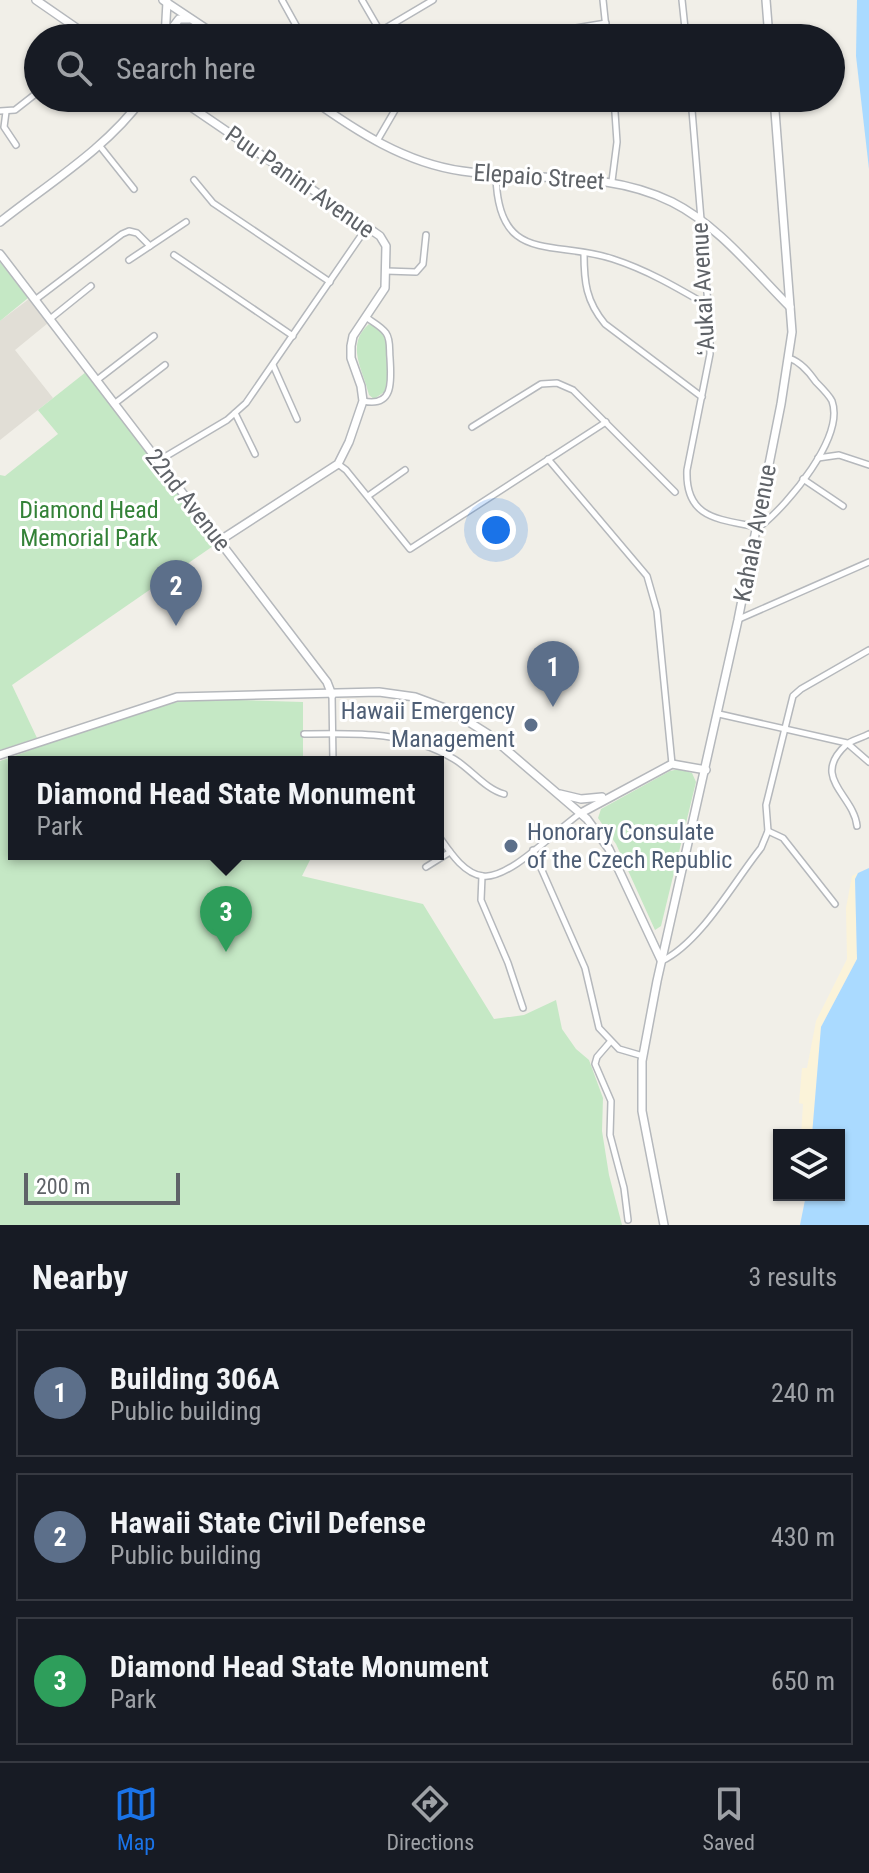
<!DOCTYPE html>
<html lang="en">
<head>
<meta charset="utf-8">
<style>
  :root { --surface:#171b24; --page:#242831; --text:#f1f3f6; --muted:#9ea1a6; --line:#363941; --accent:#1a73e8 }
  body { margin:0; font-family:"Roboto Condensed",sans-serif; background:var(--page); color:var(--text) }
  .controls { position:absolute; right:24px; bottom:24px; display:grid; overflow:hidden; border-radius:0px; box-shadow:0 2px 6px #0004 }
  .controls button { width:72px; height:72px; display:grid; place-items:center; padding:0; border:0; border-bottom:2px solid var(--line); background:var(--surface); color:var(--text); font:40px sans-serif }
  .scale { position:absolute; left:24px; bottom:20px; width:156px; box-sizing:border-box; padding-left:8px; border:4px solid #5f6368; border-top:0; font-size:22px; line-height:28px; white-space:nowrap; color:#5f6368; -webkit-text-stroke:6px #fff; paint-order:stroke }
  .you { position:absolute; left:496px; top:530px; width:28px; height:28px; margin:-20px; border:6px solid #fff; border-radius:50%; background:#1a73e8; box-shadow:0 0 0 12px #1a73e833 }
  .badge { display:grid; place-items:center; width:52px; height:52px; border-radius:50%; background:var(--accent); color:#fff; font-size:26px; font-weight:700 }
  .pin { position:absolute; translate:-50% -66px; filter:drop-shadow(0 2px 4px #0008) }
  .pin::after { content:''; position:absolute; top:42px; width:28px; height:24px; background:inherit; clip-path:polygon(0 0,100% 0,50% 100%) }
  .popup { position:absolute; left:8px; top:756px; width:436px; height:104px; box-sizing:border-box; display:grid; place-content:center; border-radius:0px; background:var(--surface); filter:drop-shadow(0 2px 6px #0005); font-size:26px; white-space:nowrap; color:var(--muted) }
  .popup b { font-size:30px; color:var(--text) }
  .popup::after { content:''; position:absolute; left:50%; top:100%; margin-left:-16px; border:16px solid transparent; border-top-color:var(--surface) }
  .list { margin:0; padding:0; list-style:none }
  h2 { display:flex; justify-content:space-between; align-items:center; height:104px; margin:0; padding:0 32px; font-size:34px }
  h2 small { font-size:26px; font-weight:400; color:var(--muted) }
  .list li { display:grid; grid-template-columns:52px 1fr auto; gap:24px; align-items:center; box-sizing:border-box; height:128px; margin:0 16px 16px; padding:0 16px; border:2px solid var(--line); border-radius:0px }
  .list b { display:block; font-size:30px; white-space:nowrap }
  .list p { margin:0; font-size:26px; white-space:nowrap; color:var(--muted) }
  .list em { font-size:26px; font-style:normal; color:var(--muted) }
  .icon { flex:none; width:44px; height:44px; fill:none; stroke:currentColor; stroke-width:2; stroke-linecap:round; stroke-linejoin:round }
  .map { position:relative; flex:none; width:869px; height:1225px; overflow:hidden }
  .search { position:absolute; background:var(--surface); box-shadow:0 2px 6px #0004; left:24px; right:24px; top:24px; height:88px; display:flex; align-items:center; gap:20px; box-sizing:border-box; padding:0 28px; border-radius:44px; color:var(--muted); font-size:30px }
  .sheet { height:536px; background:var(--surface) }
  nav { display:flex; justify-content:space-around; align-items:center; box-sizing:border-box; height:112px; border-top:2px solid var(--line); background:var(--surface); font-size:22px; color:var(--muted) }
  nav a { display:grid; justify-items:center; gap:4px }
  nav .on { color:var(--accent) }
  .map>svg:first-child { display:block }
  .education { fill:#e1ded6 }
  .green { fill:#c5e8c5 }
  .sand { fill:#fbf3d9 }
  .water { fill:#aadaff }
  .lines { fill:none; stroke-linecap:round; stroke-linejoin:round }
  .minor-casing { stroke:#b5b8bc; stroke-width:8 }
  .tertiary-casing { stroke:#b5b8bc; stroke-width:10 }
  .minor { stroke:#fff; stroke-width:5 }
  .tertiary { stroke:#fff; stroke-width:7 }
  .service-dot { fill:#5c6f8a; stroke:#fff; stroke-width:3 }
  .labels { text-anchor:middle; stroke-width:6; stroke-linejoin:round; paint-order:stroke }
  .street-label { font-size:24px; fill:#5f6368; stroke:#fff }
  .park-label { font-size:24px; fill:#348238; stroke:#fff }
  .service-label { font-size:24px; fill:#4e5e75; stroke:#fff; text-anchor:end }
</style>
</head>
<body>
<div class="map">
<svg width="869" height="1225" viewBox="0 0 869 1225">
  <rect width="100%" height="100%" fill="#f1efe8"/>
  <polygon class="education" points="29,299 48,323 15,350 53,398 0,440 0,321"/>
  <g class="green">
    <polygon points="0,262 28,298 0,321"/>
    <path d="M369 324C394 333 392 367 387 390L374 399 369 395C363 369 345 345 369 324Z"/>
    <polygon points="86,372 216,544 12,685 37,738 0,750 0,475 5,476 58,434 38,410"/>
    <path d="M207 699 303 702V762H14V854H313L302 876 423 904 494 1019 524 1015 556 1000 562 1029 576 1049 589 1060 603 1098 602 1131 609 1175 622 1225H0V761C66 739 137 702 207 699Z"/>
    <polygon points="679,769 692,773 696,782 661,926 655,930 616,844 598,818 601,809 670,771"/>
  </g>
  <polygon class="sand" points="858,873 855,879 857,959 821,1027 812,1135 801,1135 803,1104 799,1103 802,1068 807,1068 816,1021 847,959 846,908 852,876"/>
  <g class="water">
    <polygon points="857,0 869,0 869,169 856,56"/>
    <polygon points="869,868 869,1225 800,1225 806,1195 839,1195 839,1135 812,1135 821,1027 857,959 855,879 858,873"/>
  </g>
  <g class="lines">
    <defs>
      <g id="minor">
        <polyline points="282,0 303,38"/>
        <polyline points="362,0 384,38"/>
        <polyline points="603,0 607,38"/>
        <polyline points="682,0 686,38"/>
        <polyline points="379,32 433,0"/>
        <polyline points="516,38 606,23"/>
        <path d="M474 98C519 107 566 102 612 98"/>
        <path d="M691 98 710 329V354L687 470C685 519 719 519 757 527L762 525C788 504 845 437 832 401 829 395 821 387 816 382 809 372 801 362 789 358"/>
        <polyline points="0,111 15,110 38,92"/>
        <polyline points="6,112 4,127 16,145"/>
        <polyline points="377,141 402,98"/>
        <polyline points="99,145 134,189"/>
        <path d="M496 176C498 266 554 239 613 259 647 270 676 287 707 305"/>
        <polyline points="194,180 213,203 330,282"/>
        <polyline points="612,181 617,142 614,98"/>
        <path d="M584 253C584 282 586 301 605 324L702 397"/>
        <polyline points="174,255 293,336"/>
        <polyline points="129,260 186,222"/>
        <polyline points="386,271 416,272 423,264 426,235"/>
        <polyline points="35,300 122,234 129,231 137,233 150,246"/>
        <polyline points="50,319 91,286"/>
        <polyline points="273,365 297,419"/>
        <polyline points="97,380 154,336"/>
        <path d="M363 401C395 408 391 379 390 358 389 350 391 340 386 333 381 326 372 322 366 317"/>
        <polyline points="114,404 165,365"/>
        <polyline points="235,413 255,454"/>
        <polyline points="472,427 541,384 557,383 573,390 675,492"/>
        <polyline points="818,458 839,455 869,465"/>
        <polyline points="548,459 647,576 657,611 672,764"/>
        <polyline points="158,461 227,420 246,403 367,227"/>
        <polyline points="338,464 346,470 410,549 606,422"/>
        <polyline points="803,479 843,506"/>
        <polyline points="368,496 405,470"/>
        <polyline points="739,619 869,562"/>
        <polyline points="332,695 333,762"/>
        <polyline points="719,714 847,743 869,762"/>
        <path d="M304 734C357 733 407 731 454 759 471 769 485 789 504 794"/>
        <path d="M857 826C854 795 810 778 846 745 851 740 862 738 869 734"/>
        <polyline points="768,831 783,838 835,904"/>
        <path d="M438 835C448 849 463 874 483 876 509 880 558 828 581 813"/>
        <polyline points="533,850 585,968 599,1028 619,1049 643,1056"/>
        <polyline points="426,867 450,852"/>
        <polyline points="482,876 481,900 508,963 523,1008"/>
        <path d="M662 961C701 942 733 883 761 848L768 831 766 805 793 696 801 689 869 650"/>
        <polyline points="610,1042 597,1057 595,1064 611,1101 610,1135 624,1188 628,1220"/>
      </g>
      <g id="tertiary">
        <polyline points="36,0 91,38"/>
        <polyline points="163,0 220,38"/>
        <polyline points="766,0 769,38"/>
        <polyline points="166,36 179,19 189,19"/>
        <polyline points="165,38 167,2"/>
        <polyline points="178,98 367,227 380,236 386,246 385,288 353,336 351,346 351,358 361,386 363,401 349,442 338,464 219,541"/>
        <path d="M310 98C356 131 405 163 462 171 534 182 605 169 672 202 718 225 754 271 790 307"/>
        <path d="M0 222C48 184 107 148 143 98"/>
        <polyline points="0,254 327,682 332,695"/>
        <polyline points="0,755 177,697 379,692 415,697 450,710 488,734 587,819 609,849 661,960"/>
        <polyline points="560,794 581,799 602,797"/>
        <polyline points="581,813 672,764 706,770"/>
        <polyline points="664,1225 642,1111 642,1061 657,981 738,620 781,404 792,332 774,98"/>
      </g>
    </defs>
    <use href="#minor" class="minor-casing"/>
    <use href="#tertiary" class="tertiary-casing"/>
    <use href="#minor" class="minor"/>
    <use href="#tertiary" class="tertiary"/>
  </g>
  <g class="service-dot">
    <circle cx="531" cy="725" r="8"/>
    <circle cx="511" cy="846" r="8"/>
  </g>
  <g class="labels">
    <g class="street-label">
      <text transform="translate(539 177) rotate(4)" y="8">Elepaio Street</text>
      <text transform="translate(300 182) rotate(35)" y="8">Puu Panini Avenue</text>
      <text transform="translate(703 289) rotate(-93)" y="8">ʻAukai Avenue</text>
      <text transform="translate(188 500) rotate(52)" y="8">22nd Avenue</text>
      <text transform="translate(755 533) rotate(-79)" y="8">Kahala Avenue</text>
    </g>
    <g class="park-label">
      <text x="89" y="518">Diamond Head<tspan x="89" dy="28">Memorial Park</tspan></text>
    </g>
    <g class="service-label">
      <text x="515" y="719">Hawaii Emergency<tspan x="515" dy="28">Management</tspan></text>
      <text x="527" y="840" text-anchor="start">Honorary Consulate<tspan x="527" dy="28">of the Czech Republic</tspan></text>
    </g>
  </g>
</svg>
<div class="controls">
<button><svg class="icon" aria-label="layers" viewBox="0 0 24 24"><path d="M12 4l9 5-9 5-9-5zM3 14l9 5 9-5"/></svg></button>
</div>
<div class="scale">200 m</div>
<div class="you"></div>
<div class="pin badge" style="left:553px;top:707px;background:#5c6f8a">1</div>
<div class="pin badge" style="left:176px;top:626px;background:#5c6f8a">2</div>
<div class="pin badge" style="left:226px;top:952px;background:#2e9e5b">3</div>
<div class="popup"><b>Diamond Head State Monument</b>Park</div>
<div class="search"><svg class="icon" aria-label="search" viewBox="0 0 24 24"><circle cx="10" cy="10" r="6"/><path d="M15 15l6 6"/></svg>Search here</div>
</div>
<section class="sheet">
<h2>Nearby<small>3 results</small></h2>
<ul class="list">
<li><span class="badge" style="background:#5c6f8a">1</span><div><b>Building 306A</b><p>Public building</p></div><em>240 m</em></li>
<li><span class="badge" style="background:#5c6f8a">2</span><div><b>Hawaii State Civil Defense</b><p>Public building</p></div><em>430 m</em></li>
<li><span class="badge" style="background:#2e9e5b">3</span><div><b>Diamond Head State Monument</b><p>Park</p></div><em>650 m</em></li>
</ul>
</section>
<nav>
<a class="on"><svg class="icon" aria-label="map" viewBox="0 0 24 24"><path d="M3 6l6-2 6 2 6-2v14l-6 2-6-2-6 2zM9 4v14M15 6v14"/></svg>Map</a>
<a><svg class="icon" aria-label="directions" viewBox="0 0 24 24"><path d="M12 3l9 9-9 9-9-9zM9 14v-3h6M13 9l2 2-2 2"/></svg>Directions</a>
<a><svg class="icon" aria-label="saved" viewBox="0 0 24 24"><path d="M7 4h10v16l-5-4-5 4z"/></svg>Saved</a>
</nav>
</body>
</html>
